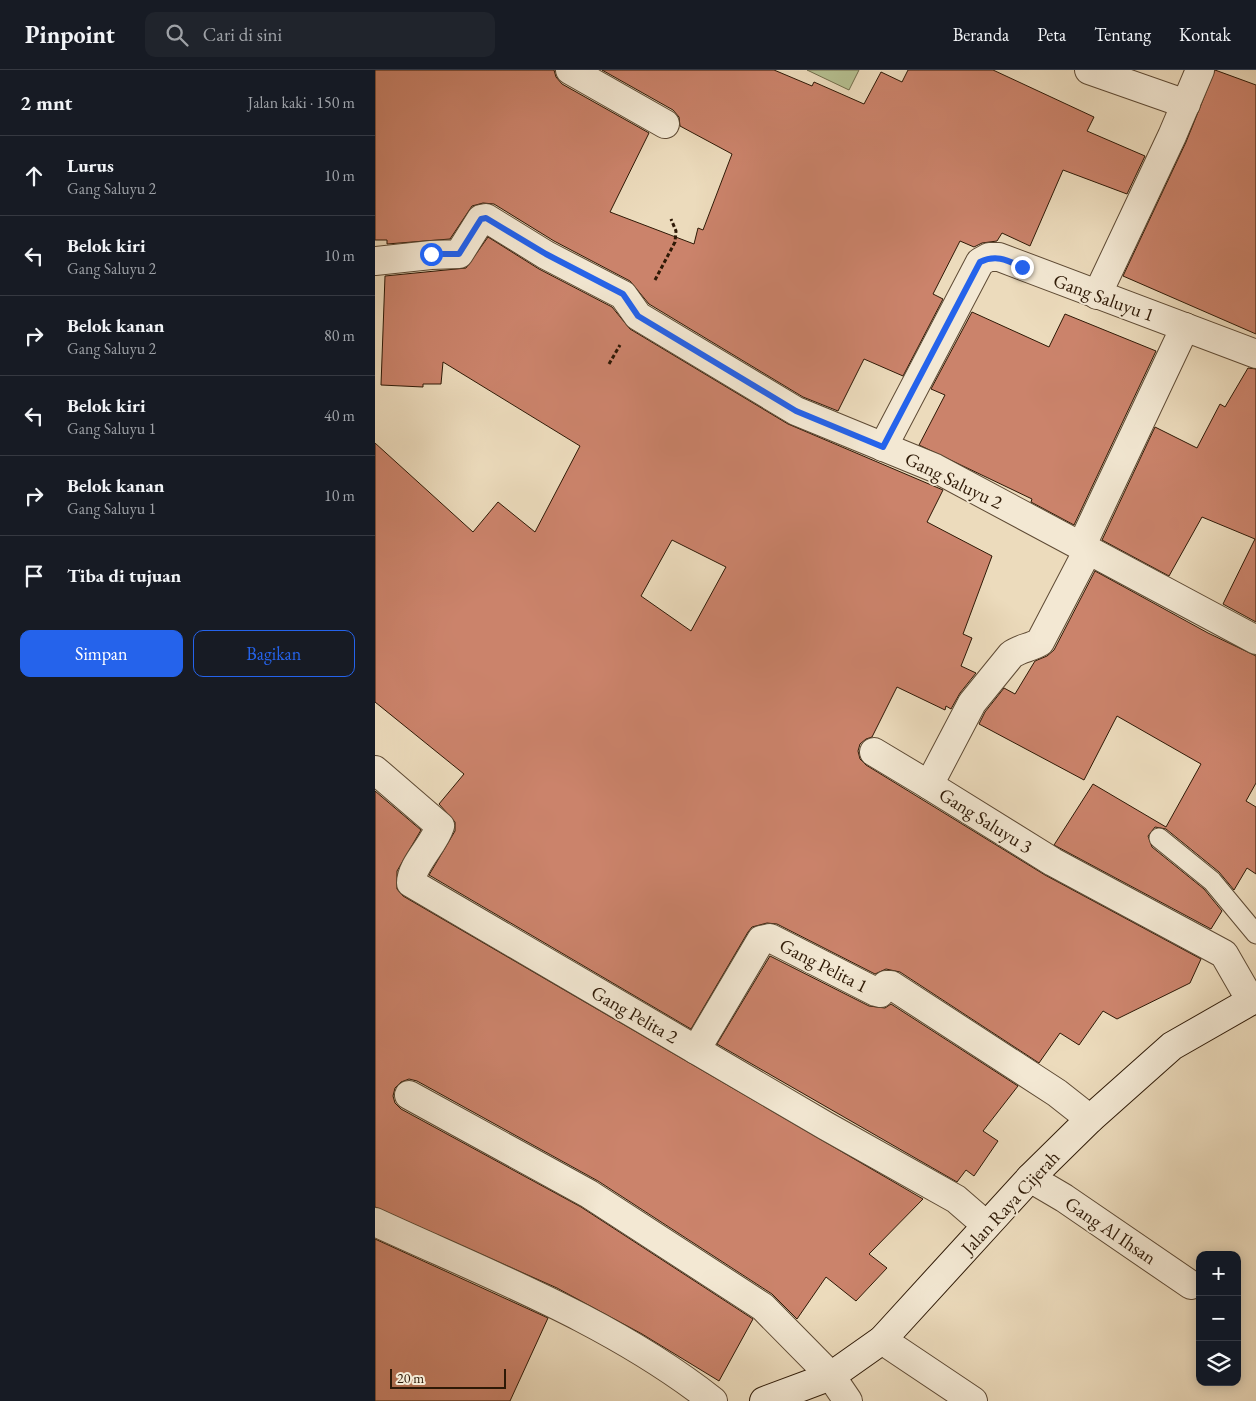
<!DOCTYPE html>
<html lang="id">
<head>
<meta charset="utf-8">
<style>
  :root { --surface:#171b24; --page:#20242c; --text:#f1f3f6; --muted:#9ea1a6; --line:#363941; --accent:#2563eb }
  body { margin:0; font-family:"EB Garamond",serif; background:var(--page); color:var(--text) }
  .controls { position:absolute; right:15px; bottom:15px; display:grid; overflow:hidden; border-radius:10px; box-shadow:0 2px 12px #0003 }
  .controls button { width:45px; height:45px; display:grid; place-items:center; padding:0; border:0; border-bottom:1px solid var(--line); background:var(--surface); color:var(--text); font:25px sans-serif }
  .scale { position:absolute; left:15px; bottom:12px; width:116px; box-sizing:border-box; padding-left:5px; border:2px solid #2e1906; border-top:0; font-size:14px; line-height:18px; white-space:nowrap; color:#2e1906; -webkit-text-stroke:4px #f3e8d3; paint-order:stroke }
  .stop { position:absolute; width:15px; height:15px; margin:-11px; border:4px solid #2563eb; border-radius:50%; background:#fff }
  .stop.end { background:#2563eb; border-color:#fff; box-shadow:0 1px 5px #0008 }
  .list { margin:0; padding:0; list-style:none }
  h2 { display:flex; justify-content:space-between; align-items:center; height:65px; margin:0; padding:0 20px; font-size:21px }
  h2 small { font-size:16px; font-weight:400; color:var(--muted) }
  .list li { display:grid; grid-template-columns:32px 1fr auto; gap:15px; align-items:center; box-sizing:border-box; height:80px; padding:0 20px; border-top:1px solid var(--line) }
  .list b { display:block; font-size:19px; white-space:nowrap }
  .list p { margin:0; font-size:16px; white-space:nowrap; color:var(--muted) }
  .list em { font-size:16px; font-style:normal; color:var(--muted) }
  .actions { display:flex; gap:10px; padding:15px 20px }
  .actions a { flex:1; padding:11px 0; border:1px solid var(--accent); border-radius:10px; text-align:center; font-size:18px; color:var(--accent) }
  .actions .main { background:var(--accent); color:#fff }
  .icon { flex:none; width:28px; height:28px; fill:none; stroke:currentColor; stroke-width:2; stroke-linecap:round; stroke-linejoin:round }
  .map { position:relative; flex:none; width:881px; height:1331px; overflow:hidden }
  header { display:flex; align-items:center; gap:30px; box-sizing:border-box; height:70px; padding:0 25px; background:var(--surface); border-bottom:1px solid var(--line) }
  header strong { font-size:24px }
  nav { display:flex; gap:28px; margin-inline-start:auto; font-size:18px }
  .search { width:350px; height:45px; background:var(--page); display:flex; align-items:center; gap:12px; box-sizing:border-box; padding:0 18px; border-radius:10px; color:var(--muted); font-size:19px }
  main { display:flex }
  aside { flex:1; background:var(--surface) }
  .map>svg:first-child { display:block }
  .green { fill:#b6c192; stroke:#726d4c }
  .building { fill:#cb836b; stroke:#2e1906; fill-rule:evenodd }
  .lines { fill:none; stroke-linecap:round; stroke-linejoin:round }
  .lane-casing { stroke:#5e4a34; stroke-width:21 }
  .street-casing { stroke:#5e4a34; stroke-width:30 }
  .secondary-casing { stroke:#2e1906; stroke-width:30 }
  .path { stroke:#2e1906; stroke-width:3; stroke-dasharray:4 2.5; stroke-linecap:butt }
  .lane { stroke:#f3e8d3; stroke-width:19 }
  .street { stroke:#f3e8d3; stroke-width:28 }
  .secondary { stroke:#f3e8d3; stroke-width:28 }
  .route { stroke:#2563eb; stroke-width:6 }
  .labels { text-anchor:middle; stroke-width:4; stroke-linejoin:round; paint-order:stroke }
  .street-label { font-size:19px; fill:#2e1906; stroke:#f3e8d3 }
</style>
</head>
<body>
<header>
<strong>Pinpoint</strong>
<div class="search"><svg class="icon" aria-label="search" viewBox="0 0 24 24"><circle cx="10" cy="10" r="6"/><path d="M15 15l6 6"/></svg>Cari di sini</div>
<nav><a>Beranda</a><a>Peta</a><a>Tentang</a><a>Kontak</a></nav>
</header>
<main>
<aside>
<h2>2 mnt<small>Jalan kaki · 150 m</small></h2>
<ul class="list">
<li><svg class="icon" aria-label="ahead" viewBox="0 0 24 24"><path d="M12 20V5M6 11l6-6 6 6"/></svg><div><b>Lurus</b><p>Gang Saluyu 2</p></div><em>10 m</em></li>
<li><svg class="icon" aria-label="left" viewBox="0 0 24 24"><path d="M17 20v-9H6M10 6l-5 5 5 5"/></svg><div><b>Belok kiri</b><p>Gang Saluyu 2</p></div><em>10 m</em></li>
<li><svg class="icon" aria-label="right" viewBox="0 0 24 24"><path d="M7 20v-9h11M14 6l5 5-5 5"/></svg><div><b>Belok kanan</b><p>Gang Saluyu 2</p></div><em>80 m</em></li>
<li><svg class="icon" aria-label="left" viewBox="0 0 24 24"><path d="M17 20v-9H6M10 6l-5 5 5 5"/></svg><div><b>Belok kiri</b><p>Gang Saluyu 1</p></div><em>40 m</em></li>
<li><svg class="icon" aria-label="right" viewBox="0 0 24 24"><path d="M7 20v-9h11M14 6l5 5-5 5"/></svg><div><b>Belok kanan</b><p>Gang Saluyu 1</p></div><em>10 m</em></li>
<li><svg class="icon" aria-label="arrive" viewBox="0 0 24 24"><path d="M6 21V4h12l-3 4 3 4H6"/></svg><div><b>Tiba di tujuan</b></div></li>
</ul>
<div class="actions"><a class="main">Simpan</a><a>Bagikan</a></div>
</aside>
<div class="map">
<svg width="881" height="1331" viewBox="0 0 881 1331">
  <rect width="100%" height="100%" fill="#ecdbbc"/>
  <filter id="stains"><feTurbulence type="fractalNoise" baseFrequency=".004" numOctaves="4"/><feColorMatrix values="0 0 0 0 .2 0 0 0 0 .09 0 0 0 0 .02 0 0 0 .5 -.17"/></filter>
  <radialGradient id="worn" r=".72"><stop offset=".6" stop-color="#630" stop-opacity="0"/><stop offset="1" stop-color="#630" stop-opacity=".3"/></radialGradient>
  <polygon class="green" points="432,0 484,0 474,20"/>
  <g class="building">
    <polygon points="0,0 179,0 181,7 187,14 274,63 235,142 319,174 323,158 328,160 357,84 305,56 304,47 298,40 227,0 399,0 437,16 439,12 489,34 506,2 527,12 533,0 618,0 719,47 712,61 770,86 752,124 688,100 655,176 627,163 622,171 607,173 599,177 585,171 558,224 568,229 528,306 489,289 463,341 428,327 274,234 255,211 179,171 119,134 108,133 97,136 75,169 12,174 12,170 0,170"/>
    <polygon points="840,0 881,15 881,264 748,206 811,72"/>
    <path d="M113 167 164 199 237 237 255 259 413 354 568 420 552 452 617 486 588 564 597 568 586 596 601 603 585 623 576 639 571 636 570 640 522 617 497 667 491 669 485 674 483 681 485 689 491 695 670 805 826 889 815 913 742 949 728 941 704 975 685 963 664 993 525 902 511 899 500 904 402 854 392 853 377 857 373 862 316 959 54 805 80 761V752L64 734 89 704 0 632V373L98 462 123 432 160 462 205 376 68 292 66 314H48V317L6 315 10 206 91 198ZM297 470 351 497 316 561 266 526Z"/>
    <polygon points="597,242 674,277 690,244 781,281 699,455 656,432 657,429 544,375 570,325 556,319"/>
    <polygon points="873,298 881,299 881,552 848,534 880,469 827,447 794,506 727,470 780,357 822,378 845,334 850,337"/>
    <polygon points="720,501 833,563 881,586 881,713 871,731 881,737 881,804 872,798 859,820 844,802 791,759 780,757 773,766 777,777 829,819 847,841 836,859 679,775 718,714 791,757 826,694 742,646 709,710 604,654 610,642 629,618 640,624 660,591 672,586 679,580"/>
    <polygon points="0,721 46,760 22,801 22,819 28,826 548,1129 494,1184 512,1198 481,1231 451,1207 422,1249 397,1224 223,1111 42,1011 34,1009 26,1012 20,1018 18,1026 20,1033 26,1039 206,1137 378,1249 344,1311 267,1264 182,1218 0,1137"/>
    <polygon points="395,886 494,936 510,938 516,934 643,1016 608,1061 623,1071 599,1106 591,1100 582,1112 342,974"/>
    <polygon points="0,1169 173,1248 135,1331 0,1331"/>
  </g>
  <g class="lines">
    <defs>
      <polyline id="lane" points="784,768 837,811 881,864"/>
      <g id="street">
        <polyline points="195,0 290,54"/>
        <polyline points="714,0 811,34"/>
        <polyline points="0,191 56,185 84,184 106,149 111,148 171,185 248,225 263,246 421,341 560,398 881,570"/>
        <polyline points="722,225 797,66 825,0"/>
        <polyline points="508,377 605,192 614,187 624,187 881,284"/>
        <polyline points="707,475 810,257"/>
        <path d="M713 480 665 572C655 578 645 578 636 585L597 633 554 715 678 792 849 884 876 931"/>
        <polyline points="499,682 554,715"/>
        <path d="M0 700 65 756C59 775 36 795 36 813L451 1056 581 1129 611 1155"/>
        <polyline points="321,980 386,870 395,868 501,922 505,923 511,915 516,915 682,1023 715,1049"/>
        <polyline points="34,1025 214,1124 388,1237 456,1306 473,1331"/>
        <polyline points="655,1108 689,1128 816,1215"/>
        <path d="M0 1152C115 1205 238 1252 338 1331"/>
        <polyline points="507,1270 598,1331"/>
      </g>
      <polyline id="secondary" points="389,1331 456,1306 507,1270 655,1108 715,1049 797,976 881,928"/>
    </defs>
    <use href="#lane" class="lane-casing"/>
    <use href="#street" class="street-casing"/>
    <use href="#secondary" class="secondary-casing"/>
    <g class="path">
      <polyline points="280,210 300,172 301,161 296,149"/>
      <polyline points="234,294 245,275"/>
    </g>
    <use href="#lane" class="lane"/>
    <use href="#street" class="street"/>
    <use href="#secondary" class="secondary"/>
  </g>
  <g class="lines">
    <path class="route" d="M56 184H84L106 149 111 148 171 184 248 224 263 246 421 341 508 377 605 192C621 184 632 190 647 197"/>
  </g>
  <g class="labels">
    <g class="street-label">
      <text transform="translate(729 227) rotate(20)" y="7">Gang Saluyu 1</text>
      <text transform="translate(579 410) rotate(26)" y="7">Gang Saluyu 2</text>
      <text transform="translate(611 750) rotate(32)" y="7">Gang Saluyu 3</text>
      <text transform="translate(449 895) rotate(27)" y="7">Gang Pelita 1</text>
      <text transform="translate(260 944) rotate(30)" y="7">Gang Pelita 2</text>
      <text transform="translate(635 1132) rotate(-47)" y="7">Jalan Raya Cijerah</text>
      <text transform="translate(736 1160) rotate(34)" y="7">Gang Al Ihsan</text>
    </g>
  </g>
  <rect width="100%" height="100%" filter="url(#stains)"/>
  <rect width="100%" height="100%" fill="url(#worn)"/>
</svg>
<div class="controls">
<button>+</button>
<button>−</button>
<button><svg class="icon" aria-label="layers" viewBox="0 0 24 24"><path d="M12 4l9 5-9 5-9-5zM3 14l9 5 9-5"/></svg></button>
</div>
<div class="scale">20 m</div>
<div class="stop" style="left:56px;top:184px"></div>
<div class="stop end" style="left:647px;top:197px"></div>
</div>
</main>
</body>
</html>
